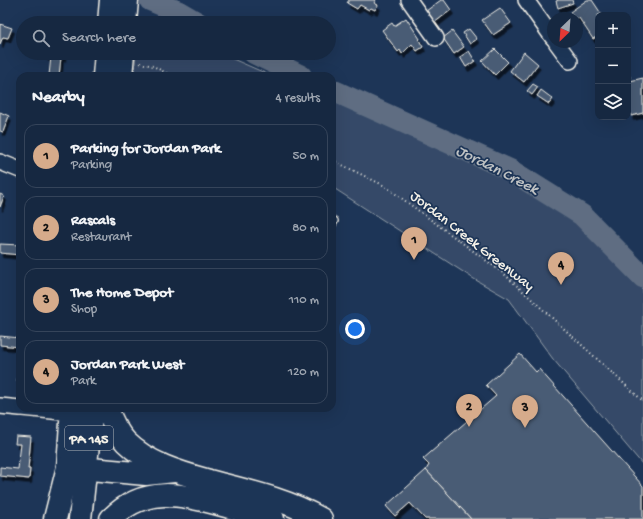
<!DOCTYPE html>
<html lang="en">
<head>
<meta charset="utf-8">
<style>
  :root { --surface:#162841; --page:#23344c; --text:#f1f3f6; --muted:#9ea6b1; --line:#35445a; --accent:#d6ab8b }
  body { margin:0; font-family:"Gochi Hand",sans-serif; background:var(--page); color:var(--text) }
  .controls { position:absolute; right:12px; top:12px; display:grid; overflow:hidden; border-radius:8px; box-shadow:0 4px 16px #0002 }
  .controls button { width:36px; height:36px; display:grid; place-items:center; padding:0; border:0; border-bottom:1px solid var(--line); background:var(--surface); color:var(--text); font:20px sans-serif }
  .compass { position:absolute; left:547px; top:12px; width:36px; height:36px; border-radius:50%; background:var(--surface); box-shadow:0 4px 16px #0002; rotate:205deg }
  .you { position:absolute; left:355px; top:329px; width:14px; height:14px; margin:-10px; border:3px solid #fff; border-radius:50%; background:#1a73e8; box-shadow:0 0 0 6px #1a73e833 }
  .badge { display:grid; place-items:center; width:26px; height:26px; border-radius:50%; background:var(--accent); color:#111; font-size:13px; font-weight:700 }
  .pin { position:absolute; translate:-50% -33px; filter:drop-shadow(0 1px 2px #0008) }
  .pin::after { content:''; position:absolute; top:21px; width:14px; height:12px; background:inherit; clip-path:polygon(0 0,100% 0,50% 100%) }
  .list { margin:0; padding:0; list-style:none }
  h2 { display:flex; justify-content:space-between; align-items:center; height:52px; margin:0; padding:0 16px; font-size:17px }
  h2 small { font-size:13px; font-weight:400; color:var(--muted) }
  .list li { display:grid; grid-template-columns:26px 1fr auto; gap:12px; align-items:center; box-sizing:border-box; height:64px; margin:0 8px 8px; padding:0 8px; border:1px solid var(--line); border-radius:12px }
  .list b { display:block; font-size:15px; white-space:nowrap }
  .list p { margin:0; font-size:13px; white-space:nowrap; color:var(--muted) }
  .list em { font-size:13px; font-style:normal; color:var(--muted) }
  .icon { flex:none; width:22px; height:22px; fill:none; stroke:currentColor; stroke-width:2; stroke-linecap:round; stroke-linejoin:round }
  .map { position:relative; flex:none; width:643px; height:519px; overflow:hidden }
  .search { position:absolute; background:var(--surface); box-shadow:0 4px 16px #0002; left:16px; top:16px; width:320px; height:44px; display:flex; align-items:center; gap:10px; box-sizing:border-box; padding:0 14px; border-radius:22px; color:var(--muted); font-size:15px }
  .panel { position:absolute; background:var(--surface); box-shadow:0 4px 16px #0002; left:16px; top:72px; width:320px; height:340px; border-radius:12px }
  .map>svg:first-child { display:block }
  .green { fill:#354a67; stroke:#949ea8 }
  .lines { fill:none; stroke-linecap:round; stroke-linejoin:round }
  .river { stroke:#5e6d82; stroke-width:22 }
  .building { fill:#485b74; stroke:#f4f1e8; filter:url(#shadow) }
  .lane-casing { stroke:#f4f1e8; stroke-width:10 }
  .street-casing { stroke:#f4f1e8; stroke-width:18 }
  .primary-casing { stroke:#f4f1e8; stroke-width:25 }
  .highway-casing { stroke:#f4f1e8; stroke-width:25 }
  .path { stroke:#f4f1e8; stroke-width:2; stroke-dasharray:1 3; stroke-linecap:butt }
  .lane { stroke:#1d3557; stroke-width:7 }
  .street { stroke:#1d3557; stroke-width:15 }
  .primary { stroke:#1d3557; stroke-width:22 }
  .highway { stroke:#1d3557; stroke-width:22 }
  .labels { text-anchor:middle; stroke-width:3.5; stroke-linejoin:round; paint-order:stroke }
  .shield { fill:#1d3557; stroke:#b4b9bc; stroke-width:1 }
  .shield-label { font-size:14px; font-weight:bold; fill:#f4f1e8 }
  .street-label { font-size:15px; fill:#f4f1e8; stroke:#1d3557 }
  .water-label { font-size:16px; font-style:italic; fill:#c0c3c4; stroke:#1d3557 }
</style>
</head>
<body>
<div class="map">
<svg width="643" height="519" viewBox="0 0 643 519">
  <defs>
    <filter id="shadow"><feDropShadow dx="2.5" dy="4.5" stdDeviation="0" flood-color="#0009"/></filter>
  </defs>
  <rect width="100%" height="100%" fill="#1d3557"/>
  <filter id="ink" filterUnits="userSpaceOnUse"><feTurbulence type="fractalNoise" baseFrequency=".025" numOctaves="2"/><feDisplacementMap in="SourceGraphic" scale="8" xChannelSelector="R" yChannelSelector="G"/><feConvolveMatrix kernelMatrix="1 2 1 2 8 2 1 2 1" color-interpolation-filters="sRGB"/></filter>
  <g filter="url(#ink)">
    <g class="green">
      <polygon points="136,53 219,53 272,76 139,76 134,73"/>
      <polygon points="332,100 394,125 490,168 534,194 567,214 594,237 629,273 643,290 643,465 553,359 509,299 474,279 332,187"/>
    </g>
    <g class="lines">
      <g class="river">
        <polyline points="150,0 179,12 198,23"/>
        <polyline points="254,53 301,76"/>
        <polyline points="332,90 510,170 582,215 643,277"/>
      </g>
    </g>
    <g class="building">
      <polygon points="349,0 376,0 374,3 378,5 375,10 371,8 369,10 360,5 357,9 347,3"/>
      <polygon points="441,0 444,0 451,10 434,23 426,11"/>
      <polygon points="559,0 572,0 573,3 558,8 556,1"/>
      <polygon points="587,0 592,0 602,15 598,15 598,36 593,39 579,18 577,19 577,18 574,18 570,12"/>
      <polygon points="500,8 511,23 493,35 482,20"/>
      <polygon points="406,18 420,39 419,40 423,47 417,51 412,44 402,54 400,50 398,52 382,30 392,23 394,26"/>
      <polygon points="0,24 12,28 8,38 3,37 0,44"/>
      <polygon points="469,29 477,39 470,44 463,33"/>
      <polygon points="452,31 464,47 454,54 443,38"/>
      <polygon points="495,49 508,62 495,75 482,61"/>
      <polygon points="469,51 475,61 466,67 460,57"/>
      <polygon points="524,52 538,64 524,82 510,71"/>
      <polygon points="45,53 63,53 63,57 61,57 59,76 47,76 49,75 51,57 45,56"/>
      <polygon points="630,76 630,81 643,78 643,113 631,116 628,99 628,77"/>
      <polygon points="533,84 538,87 532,95 527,91"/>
      <polygon points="541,90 553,99 549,104 537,96"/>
      <polygon points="0,112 9,116 3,132 0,131"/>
      <polygon points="0,194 4,196 0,207"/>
      <polygon points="0,244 20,245 20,255 0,253"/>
      <polygon points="0,336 20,338 20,347 0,345"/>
      <polygon points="520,354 536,372 539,369 643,486 643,519 471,519 426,470 429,465 423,459 496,396 486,385"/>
      <polygon points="18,371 20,371 20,381 17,381"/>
      <polygon points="16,436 31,437 28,469 30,469 29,479 0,476 0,467 18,469 21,444 15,444"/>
      <polygon points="426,470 471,519 425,519 410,503 395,516 386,506"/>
    </g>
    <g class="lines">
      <defs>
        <polyline id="lane" points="332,220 334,221 332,224"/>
        <g id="street">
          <polyline points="409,0 436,38"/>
          <polyline points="526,0 553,38"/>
          <polyline points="556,42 570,61"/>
          <polyline points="0,162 20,170"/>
          <polyline points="0,406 20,408"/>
          <polyline points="22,408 72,413"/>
        </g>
        <g id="primary">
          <polyline points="109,23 111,0"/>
          <polyline points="125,23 127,0"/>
          <polyline points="104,76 106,53"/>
          <polyline points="121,76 123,53"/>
          <polyline points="68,467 72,408"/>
          <polyline points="80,519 92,408"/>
        </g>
        <g id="highway">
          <path d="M107 408C111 420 117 433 126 442 148 464 181 473 209 481 247 491 286 499 321 519"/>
          <polyline points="68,467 146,474 174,471"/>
          <polyline points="55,519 68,467"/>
          <path d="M111 519C144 485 182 494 222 505 239 510 256 514 273 519"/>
        </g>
      </defs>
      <use href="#lane" class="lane-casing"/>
      <use href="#street" class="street-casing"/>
      <use href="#primary" class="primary-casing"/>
      <use href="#highway" class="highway-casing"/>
      <g class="path">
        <polyline points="140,63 153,66 172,76"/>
        <polyline points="332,160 385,186 503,273 643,401"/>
      </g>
      <use href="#lane" class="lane"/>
      <use href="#street" class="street"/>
      <use href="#primary" class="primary"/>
      <use href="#highway" class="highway"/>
    </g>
  </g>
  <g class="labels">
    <rect class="shield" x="65" y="426" width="48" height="24" rx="3"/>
    <g class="shield-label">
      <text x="89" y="443">PA 145</text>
    </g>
    <g class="street-label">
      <text transform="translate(473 240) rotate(38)" y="5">Jordan Creek Greenway</text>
    </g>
    <g class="water-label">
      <text transform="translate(498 168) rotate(27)" y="6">Jordan Creek</text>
    </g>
  </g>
</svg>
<div class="controls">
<button>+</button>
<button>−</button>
<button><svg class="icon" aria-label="layers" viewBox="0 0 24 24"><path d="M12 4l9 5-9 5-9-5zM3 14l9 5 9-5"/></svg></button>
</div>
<svg class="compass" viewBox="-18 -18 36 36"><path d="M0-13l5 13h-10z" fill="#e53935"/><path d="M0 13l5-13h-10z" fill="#9ea6b1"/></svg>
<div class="you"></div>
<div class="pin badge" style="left:414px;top:260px">1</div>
<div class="pin badge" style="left:469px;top:427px">2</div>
<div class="pin badge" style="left:525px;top:428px">3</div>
<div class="pin badge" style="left:561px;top:285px">4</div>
<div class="search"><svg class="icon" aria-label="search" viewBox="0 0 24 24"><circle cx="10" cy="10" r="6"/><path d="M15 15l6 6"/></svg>Search here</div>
<section class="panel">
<h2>Nearby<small>4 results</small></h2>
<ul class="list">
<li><span class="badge">1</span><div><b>Parking for Jordan Park</b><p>Parking</p></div><em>50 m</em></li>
<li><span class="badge">2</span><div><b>Rascals</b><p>Restaurant</p></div><em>80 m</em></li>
<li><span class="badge">3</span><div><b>The Home Depot</b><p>Shop</p></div><em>110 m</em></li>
<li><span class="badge">4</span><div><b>Jordan Park West</b><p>Park</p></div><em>120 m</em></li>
</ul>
</section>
</div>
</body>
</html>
